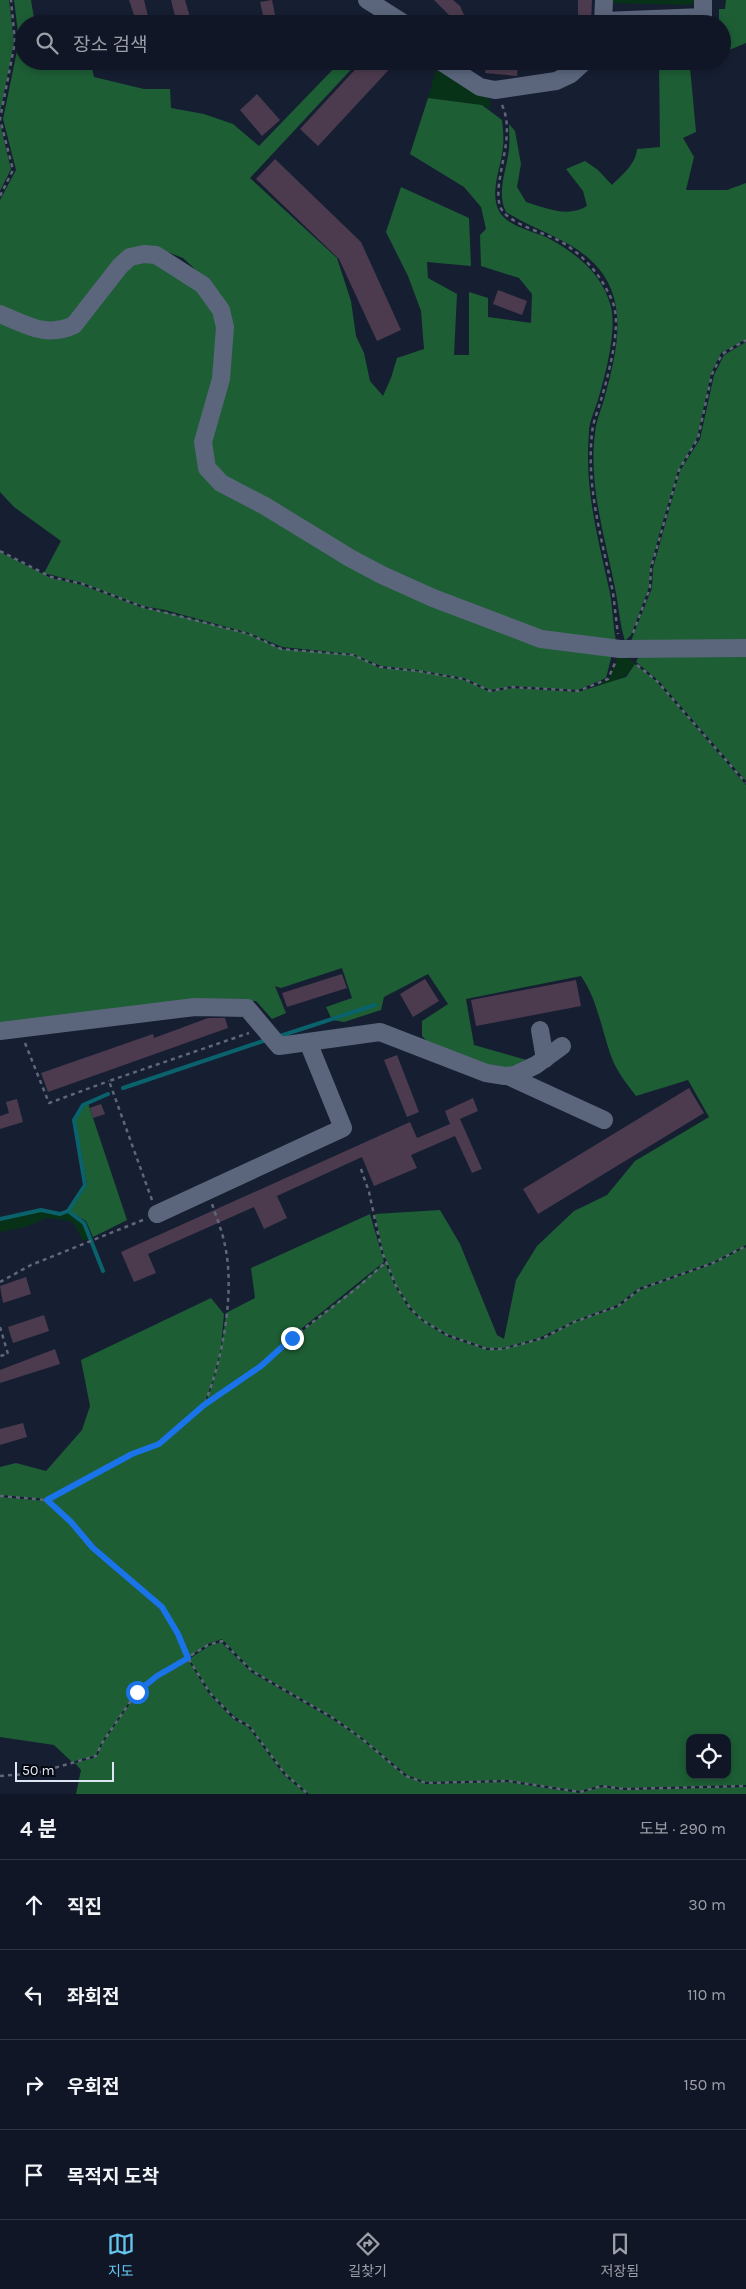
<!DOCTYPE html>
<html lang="ko">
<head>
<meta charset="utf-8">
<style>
  :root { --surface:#101626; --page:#191f2e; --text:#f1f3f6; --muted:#9c9fa7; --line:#303543; --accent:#65c5ef }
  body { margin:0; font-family:Karla,"Noto Sans KR",sans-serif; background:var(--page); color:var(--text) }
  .controls { position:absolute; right:15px; bottom:15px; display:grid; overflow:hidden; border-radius:10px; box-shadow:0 2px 8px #0003 }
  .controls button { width:45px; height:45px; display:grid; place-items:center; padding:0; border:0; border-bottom:1px solid var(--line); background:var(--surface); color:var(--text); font:25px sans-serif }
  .scale { position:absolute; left:15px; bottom:12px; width:99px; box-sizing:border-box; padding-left:5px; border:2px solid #dfe6f3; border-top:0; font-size:14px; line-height:18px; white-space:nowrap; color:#dfe6f3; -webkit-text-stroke:4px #060911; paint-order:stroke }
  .stop { position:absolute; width:15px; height:15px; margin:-11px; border:4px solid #1a73e8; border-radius:50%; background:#fff }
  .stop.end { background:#1a73e8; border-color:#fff; box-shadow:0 1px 5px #0008 }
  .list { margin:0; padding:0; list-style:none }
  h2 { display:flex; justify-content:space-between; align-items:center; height:65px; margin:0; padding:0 20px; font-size:21px }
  h2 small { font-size:16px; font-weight:400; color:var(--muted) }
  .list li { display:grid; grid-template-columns:32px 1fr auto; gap:15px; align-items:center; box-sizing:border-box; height:90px; padding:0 20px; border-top:1px solid var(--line) }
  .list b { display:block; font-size:19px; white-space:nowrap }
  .list em { font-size:16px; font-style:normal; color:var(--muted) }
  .icon { flex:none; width:28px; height:28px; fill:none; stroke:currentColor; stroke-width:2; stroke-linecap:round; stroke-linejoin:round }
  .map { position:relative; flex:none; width:746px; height:1794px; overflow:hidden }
  .search { position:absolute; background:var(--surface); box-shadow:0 2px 8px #0003; left:15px; right:15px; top:15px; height:55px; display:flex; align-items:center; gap:12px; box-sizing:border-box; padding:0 18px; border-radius:28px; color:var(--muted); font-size:19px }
  .sheet { height:425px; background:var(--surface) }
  nav { display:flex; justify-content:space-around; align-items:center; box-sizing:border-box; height:70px; border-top:1px solid var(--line); background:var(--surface); font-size:14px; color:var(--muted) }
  nav a { display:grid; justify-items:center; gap:2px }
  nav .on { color:var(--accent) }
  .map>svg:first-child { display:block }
  .green { fill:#073218 }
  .forest { fill:#1d5e35; fill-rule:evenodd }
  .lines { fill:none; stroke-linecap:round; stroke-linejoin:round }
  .stream { stroke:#0a636c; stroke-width:4 }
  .building { fill:#4c3b4e }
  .path { stroke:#5f6778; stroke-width:2.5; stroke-dasharray:4 4; stroke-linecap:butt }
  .minor { stroke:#5b667d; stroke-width:18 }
  .route { stroke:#1a73e8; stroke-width:6 }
</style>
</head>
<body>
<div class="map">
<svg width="746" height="1794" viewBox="0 0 746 1794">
  <rect width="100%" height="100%" fill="#161e32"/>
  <g class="green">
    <polygon points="608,0 696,0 696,4 688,5 608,3"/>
    <polygon points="437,66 480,96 489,97 491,109 482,105 428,98"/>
    <path d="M620 650 635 664C624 680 617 682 597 685L609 679Z"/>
    <polygon points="41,1211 60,1215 68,1212 83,1223 90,1238 83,1241 74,1224 70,1221 56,1219 47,1218 25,1227 0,1232 0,1220"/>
  </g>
  <g class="forest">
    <polygon points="0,0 9,0 14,42 0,113"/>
    <path d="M14 0H31L35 24H24V61H83L84 65 92 68 94 77 144 89H170L171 108 204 114 233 124 259 146 341 61H359L250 178 337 258 351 301 356 336 364 353 370 381 383 396 391 378 397 358 424 349 421 311 408 276 386 232 401 187 469 218 471 266 427 262 428 278 457 294 454 355H469V292L488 298V317L531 323 532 294 519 278 481 266 480 235 486 229 481 207 464 187 410 154 428 98 482 105 502 120C503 129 504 138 503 146 502 165 491 187 497 206 502 225 530 230 546 237 575 252 603 274 611 307 617 331 605 376 598 400 595 410 589 422 589 432 584 489 598 538 610 593 613 609 613 626 616 642L562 637 440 597 223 479 207 456 224 381 210 283 183 258 157 248H138C116 272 79 327 44 325 30 324 13 313 0 309V200L16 170 3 119 19 41Z"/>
    <polygon points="726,0 746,0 746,43 722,53 722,24 719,24 719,9 725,9"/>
    <path d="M659 61H703L690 67 696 132 683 138 694 157 686 190H727L746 183V339L721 353 711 373 697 438 678 470 660 531 650 568 649 587 631 635 625 641C620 625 619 610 616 593 606 540 588 488 595 433 596 420 602 408 605 396 616 355 629 305 599 269 574 239 537 232 506 212 496 193 507 169 509 149 510 141 509 132 509 124L515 131 521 164 517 187 526 202C545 208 569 218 587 206L583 191 566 169 585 161 598 170 612 185C622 175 636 164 637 149L660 147Z"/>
    <polygon points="0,124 11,169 0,191"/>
    <polygon points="145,258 205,292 220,329 202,467 412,593 613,651 606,678 578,690 513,686 490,690 464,678 417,670 381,666 353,654 282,647 249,633 165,610 143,606 83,583 44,573 61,541 14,507 0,492 0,319 52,335 123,270"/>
    <polygon points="746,342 746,642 631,641 652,588 653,568 680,471 700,439 714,375 724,355"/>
    <path d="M0 552 51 578 82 585 143 608 165 612 248 634 281 649 353 655 380 668 417 671 464 680 490 692 513 688 578 692 626 677 635 664 656 681 746 785V1245L713 1262 639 1288 617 1305 574 1321 539 1338 503 1348H487L447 1334 422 1319 411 1308 396 1285 383 1252 375 1214 440 1210 460 1244 497 1335 504 1339 516 1280 537 1246 574 1211 607 1195 635 1161 709 1117 688 1080 636 1096C626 1083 615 1069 610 1053 601 1027 597 999 581 976L466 999 474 1045 534 1062 506 1073 430 1044 422 1036V1021L448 1004 428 974 384 997 381 1010 344 1022 332 1020 326 1007 352 998 342 968 281 988 275 986 286 1013 272 1019 256 1001H239L0 1025Z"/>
    <polygon points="642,650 746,651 746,781 658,680 636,662"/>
    <polygon points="88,1103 127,1220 93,1237 86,1221 69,1211 87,1185 75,1120 79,1111"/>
    <path d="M370 1214 384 1262 291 1337 261 1365 206 1402C218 1373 223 1344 226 1313L255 1298 251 1268Z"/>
    <path d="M746 1247V1785L623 1788 602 1785 580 1791 507 1780 426 1782 407 1775 361 1737 333 1717 252 1670 222 1639 208 1644 189 1657 179 1634 162 1606 93 1547 71 1521 49 1500 132 1454 159 1444 205 1406 262 1367 293 1339 385 1263 395 1286 409 1309 421 1320 446 1336 487 1350 503 1349 543 1339 575 1322 618 1307 640 1290 713 1264ZM690 1738H727V1775H690Z"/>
    <polygon points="211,1298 224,1314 221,1348 213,1380 204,1404 158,1443 131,1453 47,1499 0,1495 0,1467 16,1463 46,1471 82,1430 90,1406 81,1360"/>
    <polygon points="0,1497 47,1501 70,1523 92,1549 161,1608 178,1635 187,1658 156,1675 137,1691 101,1743 96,1755 72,1762 54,1745 0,1737"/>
    <polygon points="221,1642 251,1672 332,1719 360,1738 405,1776 426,1784 507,1782 580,1793 602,1787 623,1790 746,1787 746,1794 309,1794 286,1774 249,1725 235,1717 211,1693 189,1659 209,1646"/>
    <polygon points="188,1660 209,1694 233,1719 248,1727 284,1775 306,1794 76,1794 81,1770 75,1763 97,1757 102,1744 138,1692 157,1677"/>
  </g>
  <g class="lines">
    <g class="stream">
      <polyline points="277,1037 375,1005"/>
      <polyline points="123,1088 266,1040"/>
      <polyline points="68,1211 84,1223 103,1271"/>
      <polyline points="0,1219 41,1210 60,1214 68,1211 85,1185 74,1120 83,1105 108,1094"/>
    </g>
  </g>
  <g class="building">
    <polygon points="129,0 144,0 150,24 137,24"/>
    <polygon points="171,0 185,0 192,24 177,24"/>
    <polygon points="272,0 277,24 265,24 260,2"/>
    <polygon points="434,0 453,0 460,6 468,24 454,24 449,15"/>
    <polygon points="578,0 592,0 591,24 578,24"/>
    <polygon points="363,61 397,61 318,146 300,129"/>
    <polygon points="487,61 518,62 517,76 485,73"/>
    <polygon points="257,94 280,120 262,136 240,110"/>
    <polygon points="275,159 361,242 401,330 377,341 339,259 256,179"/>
    <polygon points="498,290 527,301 522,315 493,304"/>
    <polygon points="342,974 347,988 287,1007 282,993"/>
    <polygon points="425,979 439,1001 413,1017 400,994"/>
    <polygon points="576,980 581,1006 476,1026 471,1000"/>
    <polygon points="208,1018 225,1018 228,1028 48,1092 41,1073 153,1034 154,1038"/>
    <polygon points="397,1055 419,1112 407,1117 384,1060"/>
    <polygon points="689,1088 704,1113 538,1214 523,1189"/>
    <polygon points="473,1098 478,1111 460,1119 482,1169 472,1173 455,1136 411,1155 417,1168 374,1186 362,1157 277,1196 287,1218 264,1229 254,1207 148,1254 156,1273 134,1282 121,1252 410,1122 417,1138 450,1124 445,1111"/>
    <polygon points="17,1099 23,1122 0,1129 0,1116 9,1113 6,1102"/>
    <polygon points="101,1104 105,1114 93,1118 90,1108"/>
    <polygon points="26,1277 31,1294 3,1303 0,1286"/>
    <polygon points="44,1315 49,1331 13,1343 8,1327"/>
    <polygon points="55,1349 60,1364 0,1383 0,1370"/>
    <polygon points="23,1423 27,1437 0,1445 0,1429"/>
  </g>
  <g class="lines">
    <g class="path">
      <path d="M502 105C517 137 492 180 500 206 505 223 545 233 560 241 585 256 602 276 613 303 622 326 608 376 601 400 598 410 593 422 592 433 586 488 602 539 613 593 615 607 616 621 618 634"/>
      <polyline points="0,196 13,170 0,119 15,42 11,0"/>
      <polyline points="0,551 51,577 83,584 143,607 249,634 281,649 353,655 380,667 417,671 464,679 490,691 513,687 578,691 608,679 615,663"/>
      <polyline points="633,633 650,588 651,568 679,470 698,438 712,374 722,354 746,340"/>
      <polyline points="637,665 657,681 746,783"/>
      <polyline points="25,1043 49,1103 109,1081"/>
      <polyline points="361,1169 369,1192 382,1252 396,1286 410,1308 422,1320 447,1335 487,1349 503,1349 543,1338 574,1322 618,1306 640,1289 713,1263 746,1246"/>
      <polyline points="152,1200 109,1081 249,1033"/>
      <polyline points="0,1282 31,1265 143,1220"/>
      <polyline points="0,1327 8,1354 0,1356"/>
      <path d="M205 1403C223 1358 236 1289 224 1241 221 1228 216 1216 212 1204"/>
      <polyline points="0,1496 47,1500 132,1454 159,1443 204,1405 261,1366 292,1338 357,1288 386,1262"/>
      <polyline points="47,1500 71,1522 93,1548 162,1607 178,1634 188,1658 210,1693 234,1718 249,1726 285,1774 308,1794"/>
      <polyline points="0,1776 37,1773 96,1756 102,1743 137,1692 157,1676 208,1645 222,1641 252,1671 333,1718 361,1738 406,1776 426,1783 508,1781 580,1792 602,1786 624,1789 746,1786"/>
    </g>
    <g class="minor">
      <polyline points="367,0 405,24"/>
      <polyline points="604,21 703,17 703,0"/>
      <polyline points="603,24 604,0"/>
      <polyline points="440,61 480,87 495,90 556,81 571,74 585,61"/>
      <path d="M0 314C27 325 46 338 74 325L120 266 130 257 144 254 156 255 203 285 221 310 225 327 221 379 203 442 207 468 221 483 265 506 350 558 382 575 433 598 541 639 620 649 746 648"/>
      <polyline points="540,1030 545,1059"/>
      <polyline points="0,1031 195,1007 247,1008 279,1046 380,1032 486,1073 505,1076 515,1075 536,1065 562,1046"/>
      <polyline points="508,1076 604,1120"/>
      <polyline points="157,1214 343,1128 308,1042"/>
    </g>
  </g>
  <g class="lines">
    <polyline class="route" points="137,1692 157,1676 188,1658 178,1634 162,1607 93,1548 71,1522 47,1500 132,1454 159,1444 204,1405 261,1366 292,1338"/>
  </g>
</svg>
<div class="controls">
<button><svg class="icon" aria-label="locate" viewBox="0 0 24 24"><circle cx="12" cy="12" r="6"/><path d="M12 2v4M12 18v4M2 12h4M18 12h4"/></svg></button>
</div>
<div class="scale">50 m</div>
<div class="stop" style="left:137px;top:1692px"></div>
<div class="stop end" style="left:292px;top:1338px"></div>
<div class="search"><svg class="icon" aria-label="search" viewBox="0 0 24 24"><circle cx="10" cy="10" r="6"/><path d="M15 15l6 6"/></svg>장소 검색</div>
</div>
<section class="sheet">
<h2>4 분<small>도보 · 290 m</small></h2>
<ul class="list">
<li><svg class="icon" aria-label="ahead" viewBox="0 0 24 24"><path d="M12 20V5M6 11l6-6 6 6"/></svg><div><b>직진</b></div><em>30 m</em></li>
<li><svg class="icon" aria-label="left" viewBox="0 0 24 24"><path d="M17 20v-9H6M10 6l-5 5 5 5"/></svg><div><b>좌회전</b></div><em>110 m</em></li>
<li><svg class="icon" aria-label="right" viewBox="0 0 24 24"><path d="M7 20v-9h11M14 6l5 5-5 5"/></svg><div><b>우회전</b></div><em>150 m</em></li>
<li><svg class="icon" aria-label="arrive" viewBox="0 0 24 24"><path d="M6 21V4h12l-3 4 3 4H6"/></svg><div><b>목적지 도착</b></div></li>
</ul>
</section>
<nav>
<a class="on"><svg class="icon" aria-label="map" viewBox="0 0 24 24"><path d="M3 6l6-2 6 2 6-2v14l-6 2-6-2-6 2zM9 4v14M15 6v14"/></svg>지도</a>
<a><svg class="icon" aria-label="directions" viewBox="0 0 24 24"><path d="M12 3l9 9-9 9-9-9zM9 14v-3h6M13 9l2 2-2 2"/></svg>길찾기</a>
<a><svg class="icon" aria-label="saved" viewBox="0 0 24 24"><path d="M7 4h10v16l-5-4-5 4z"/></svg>저장됨</a>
</nav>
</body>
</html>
